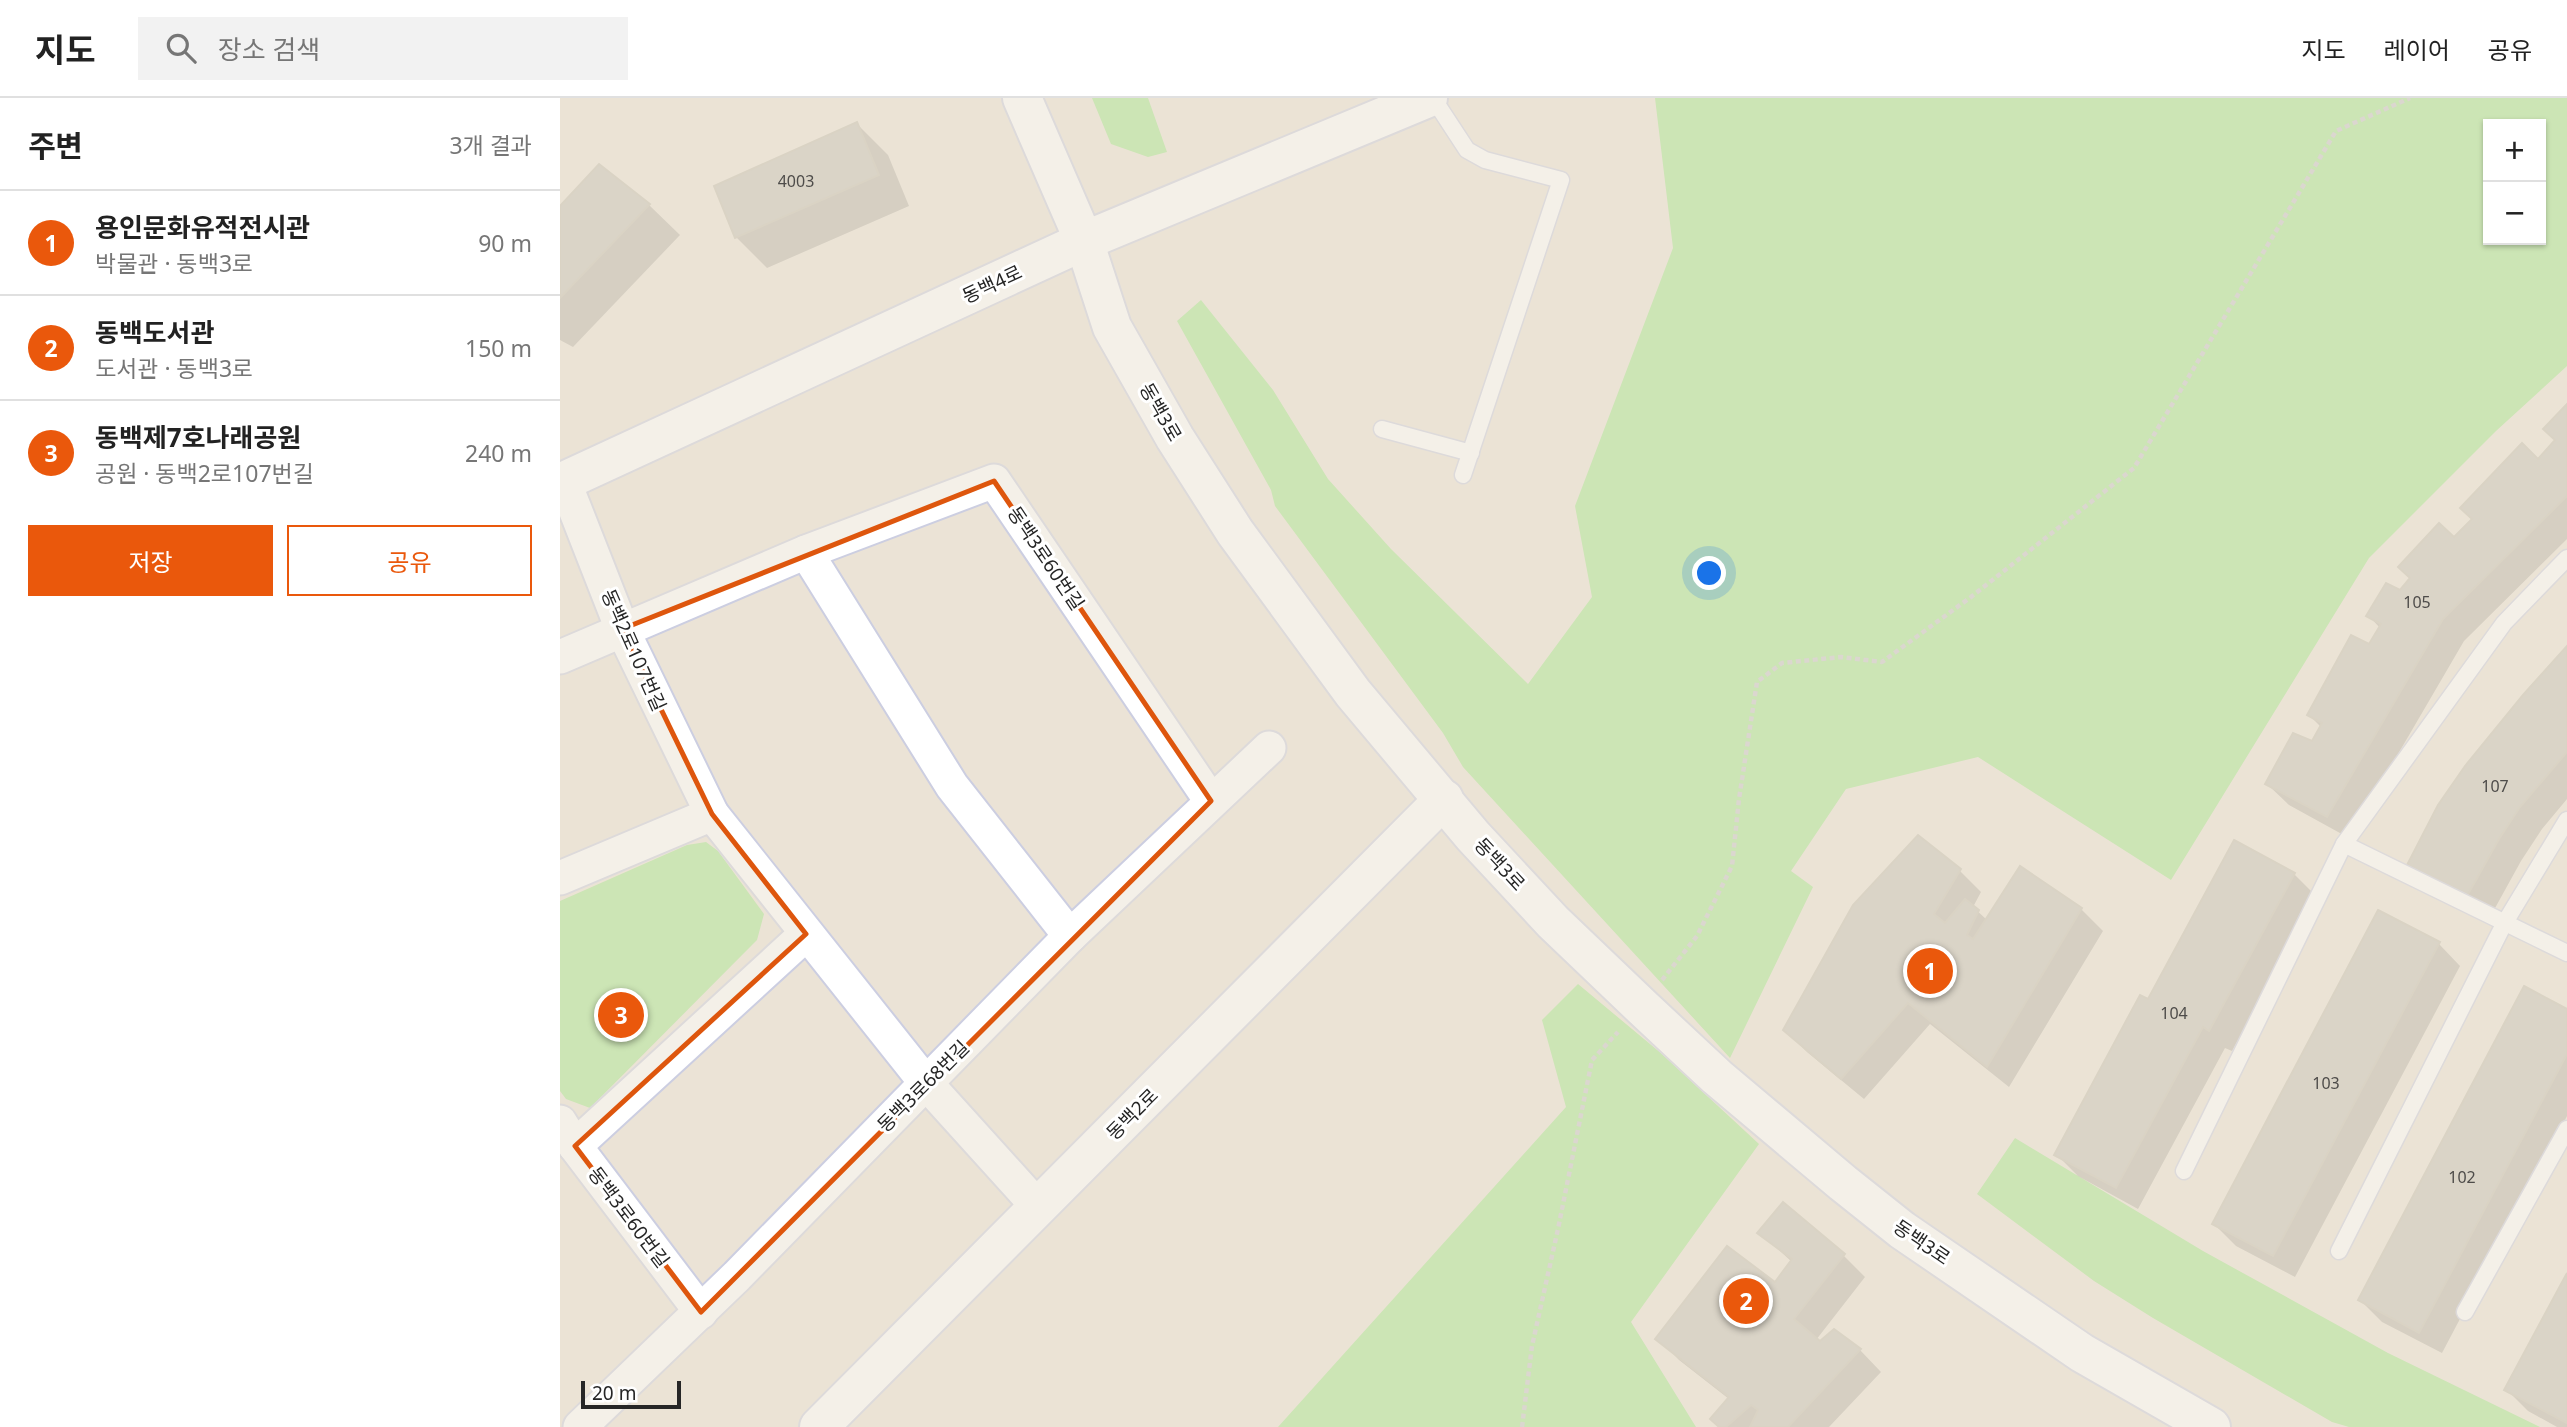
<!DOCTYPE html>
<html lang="ko">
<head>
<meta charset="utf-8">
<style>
  :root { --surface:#fff; --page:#f2f2f2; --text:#222; --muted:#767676; --line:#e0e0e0; --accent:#ea580c }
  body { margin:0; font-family:"Noto Sans","Noto Sans KR",sans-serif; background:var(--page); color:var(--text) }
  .controls { position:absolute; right:21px; top:21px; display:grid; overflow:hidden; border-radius:0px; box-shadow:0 2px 5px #0004 }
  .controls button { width:63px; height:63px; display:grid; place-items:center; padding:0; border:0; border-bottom:2px solid var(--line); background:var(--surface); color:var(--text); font:35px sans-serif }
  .scale { position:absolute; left:21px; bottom:18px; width:100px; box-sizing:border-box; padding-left:7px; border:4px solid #262626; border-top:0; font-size:19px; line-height:24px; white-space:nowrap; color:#262626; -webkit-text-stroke:5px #fff; paint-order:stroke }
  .you { position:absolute; left:1150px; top:476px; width:24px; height:24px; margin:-18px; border:5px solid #fff; border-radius:50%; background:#1a73e8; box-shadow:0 0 0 10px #1a73e833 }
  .badge { display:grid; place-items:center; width:46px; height:46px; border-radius:50%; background:var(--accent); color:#fff; font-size:23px; font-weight:700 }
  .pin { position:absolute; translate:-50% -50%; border:4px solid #fff; box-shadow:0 2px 7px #0006 }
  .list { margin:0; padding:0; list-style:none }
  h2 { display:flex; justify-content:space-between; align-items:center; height:91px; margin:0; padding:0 28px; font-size:30px }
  h2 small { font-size:23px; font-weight:400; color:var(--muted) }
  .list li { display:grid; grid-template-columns:46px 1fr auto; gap:21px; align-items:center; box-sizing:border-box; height:105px; padding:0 28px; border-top:2px solid var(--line) }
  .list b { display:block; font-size:26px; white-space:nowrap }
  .list p { margin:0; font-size:23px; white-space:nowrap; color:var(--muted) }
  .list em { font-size:23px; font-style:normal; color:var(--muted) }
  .actions { display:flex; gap:14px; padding:21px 28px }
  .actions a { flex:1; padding:16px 0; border:2px solid var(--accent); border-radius:0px; text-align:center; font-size:24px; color:var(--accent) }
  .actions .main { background:var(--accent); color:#fff }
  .icon { flex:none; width:38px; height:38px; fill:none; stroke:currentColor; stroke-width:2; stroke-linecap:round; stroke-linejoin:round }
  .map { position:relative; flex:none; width:2007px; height:1329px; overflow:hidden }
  header { display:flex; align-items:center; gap:42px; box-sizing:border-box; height:98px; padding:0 35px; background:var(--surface); border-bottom:2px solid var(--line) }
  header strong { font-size:33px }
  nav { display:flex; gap:38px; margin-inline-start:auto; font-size:24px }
  .search { width:490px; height:63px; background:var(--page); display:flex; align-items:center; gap:18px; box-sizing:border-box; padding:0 24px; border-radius:0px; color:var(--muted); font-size:26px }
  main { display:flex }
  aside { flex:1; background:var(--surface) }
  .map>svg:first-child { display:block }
  .green { fill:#a6e68e; fill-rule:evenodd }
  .shadow { fill:#0003 }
  .building { fill:#c5c0b6; stroke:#c5bfb0; stroke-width:2 }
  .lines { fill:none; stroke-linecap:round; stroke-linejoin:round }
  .lane-casing { stroke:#cccee1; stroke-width:19 }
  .street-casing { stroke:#cccee1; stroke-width:37 }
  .secondary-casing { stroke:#cccee1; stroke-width:42 }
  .path { stroke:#c7c7c7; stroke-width:4.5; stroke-dasharray:5 3.5; stroke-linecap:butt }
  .lane { stroke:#fff; stroke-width:16 }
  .street { stroke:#fff; stroke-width:33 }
  .secondary { stroke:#fff; stroke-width:38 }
  .marked { fill:none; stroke:#de560d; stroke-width:5; stroke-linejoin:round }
  .labels { text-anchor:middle; stroke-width:6; stroke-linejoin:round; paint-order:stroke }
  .number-label { font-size:16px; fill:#4e4c4a }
  .street-label { font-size:19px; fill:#262626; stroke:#fff }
</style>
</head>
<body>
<header>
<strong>지도</strong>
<div class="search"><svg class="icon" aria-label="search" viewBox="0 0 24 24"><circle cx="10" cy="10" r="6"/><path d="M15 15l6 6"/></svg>장소 검색</div>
<nav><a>지도</a><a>레이어</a><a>공유</a></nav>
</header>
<main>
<aside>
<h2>주변<small>3개 결과</small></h2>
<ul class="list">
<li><span class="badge">1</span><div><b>용인문화유적전시관</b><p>박물관 · 동백3로</p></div><em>90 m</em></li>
<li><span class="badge">2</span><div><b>동백도서관</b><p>도서관 · 동백3로</p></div><em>150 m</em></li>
<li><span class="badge">3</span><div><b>동백제7호나래공원</b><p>공원 · 동백2로107번길</p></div><em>240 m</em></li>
</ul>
<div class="actions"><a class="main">저장</a><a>공유</a></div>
</aside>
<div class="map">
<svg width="2007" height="1329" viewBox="0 0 2007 1329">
  <rect width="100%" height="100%" fill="#ebe3d6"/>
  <g class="green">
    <polygon points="532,0 588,0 607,54 588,59 551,46"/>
    <path d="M1095 0H2007V268L1936 333 1809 460 1611 782 1418 659 1286 691 1231 773 1253 789 1170 960 903 669 883 635 715 408 711 392 617 223 641 202 713 292 768 381 831 451 968 586 1032 499 1015 408 1113 150ZM1928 26H1981V142H1928Z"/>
    <polygon points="146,744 158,753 204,816 197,842 30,1010 6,1001 0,993 0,803 127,747"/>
    <polygon points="1018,886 1102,956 1199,1046 1071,1224 1136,1329 718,1329 1006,1009 982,922"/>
    <polygon points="1455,1040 1643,1153 1828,1255 1980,1329 1789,1329 1772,1324 1593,1220 1534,1183 1417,1096"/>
  </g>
  <g class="shadow">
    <polygon points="297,26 328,57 349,108 207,170 176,139"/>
    <polygon points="39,68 89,107 120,137 13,249 0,242 0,111"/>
    <polygon points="2007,309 2007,441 1904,543 1789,740 1729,707 1707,686 1752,645 1761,629 1749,617 1809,548 1820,530 1808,517 1840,494 1914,421 1978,363 1997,343"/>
    <polygon points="2007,551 2007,701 1982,731 1961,763 1929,821 1871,789 1850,767"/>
    <polygon points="1399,772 1421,794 1413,809 1427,822 1521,811 1543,833 1449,989 1370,926 1304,1001 1247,954 1225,932"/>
    <polygon points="1734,776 1756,798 1672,953 1665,950 1578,1111 1518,1078 1496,1056 1589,903"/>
    <polygon points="1879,846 1900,868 1735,1179 1676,1148 1654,1126"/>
    <polygon points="2007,913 2007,1018 1882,1255 1822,1224 1800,1202"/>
    <polygon points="1200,1135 1283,1157 1305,1179 1256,1242 1300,1252 1321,1274 1269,1329 1160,1329 1169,1301 1119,1262 1098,1240 1216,1187 1232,1164"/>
    <polygon points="2007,1179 2007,1329 1997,1329 1968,1313 1946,1291"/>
  </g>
  <g class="building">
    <polygon points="297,24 319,77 175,140 154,88"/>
    <polygon points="39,66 90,106 0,200 0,108"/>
    <polygon points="2007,306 2007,398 1883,521 1767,719 1705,686 1733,635 1752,643 1762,625 1747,617 1791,537 1809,546 1821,526 1806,518 1826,485 1840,492 1850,480 1838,469 1879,425 1894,439 1912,421 1900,410 1962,345 1978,361 1995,342 1983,331"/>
    <polygon points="2007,548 2007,654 1960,709 1939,741 1906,800 1847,767 1878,707 1905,668 1963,597"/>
    <polygon points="1358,737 1401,771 1374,816 1385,825 1405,801 1419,812 1407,837 1413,841 1460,768 1522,810 1427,969 1348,905 1281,981 1223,932 1293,807"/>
    <polygon points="1674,742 1735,775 1649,933 1643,929 1556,1090 1494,1057 1580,897 1588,901"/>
    <polygon points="1818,812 1880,844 1713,1158 1652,1126"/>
    <polygon points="1964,888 2007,911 2007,956 1859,1235 1798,1202"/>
    <polygon points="1223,1104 1285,1156 1234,1221 1260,1243 1274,1231 1301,1251 1228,1329 1190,1329 1198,1312 1191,1307 1166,1329 1159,1329 1150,1321 1169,1299 1095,1241 1167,1148 1215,1184 1232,1161 1197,1135"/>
    <polygon points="2007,1175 2007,1325 1944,1292"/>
  </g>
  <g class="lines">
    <defs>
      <g id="lane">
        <polyline points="873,0 907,52 925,62 1001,82 903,377"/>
        <polyline points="822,331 911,355"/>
        <polyline points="1784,746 2007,855"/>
        <polyline points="1624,1073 1784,746 1944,525 2007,460"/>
        <polyline points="1779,1153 1944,826 2007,722"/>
        <polyline points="1905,1214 2007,1031"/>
      </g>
      <g id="street">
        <polyline points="4,383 62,531 152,716 366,985 479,1110"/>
        <polyline points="246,454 392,688 510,838"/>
        <polyline points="0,559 246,454 434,383 651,703"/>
        <polyline points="0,780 152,716"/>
        <polyline points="0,1024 15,1048 141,1214"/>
        <polyline points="15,1048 246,836"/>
        <polyline points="20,1329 177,1178 510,838 709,650"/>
      </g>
      <g id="secondary">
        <polyline points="462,0 524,143 552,229 615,340 675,434 793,595 913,738 993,824 1082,909 1157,979 1283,1085 1342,1132 1522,1255 1651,1329"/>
        <polyline points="0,385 524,143 868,0"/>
        <polyline points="259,1329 884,701"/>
      </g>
    </defs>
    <use href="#lane" class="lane-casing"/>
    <use href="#street" class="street-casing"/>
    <use href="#secondary" class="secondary-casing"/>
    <g class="path">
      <polyline points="1102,882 1137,838 1172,768 1179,701 1197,584 1222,565 1281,559 1322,564 1411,499 1574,370 1776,33 1850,0"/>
      <polyline points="962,1329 972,1248 998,1131 1032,962 1058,934"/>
    </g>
    <use href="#lane" class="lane"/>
    <use href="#street" class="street"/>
    <use href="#secondary" class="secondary"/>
  </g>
  <path d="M0 0H2007V1329H0ZM434 383 651 703 141 1214 15 1048 246 836 152 716 62 531Z" fill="#ebe3d6" fill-opacity=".55" fill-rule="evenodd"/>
  <path class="marked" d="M434 383 651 703 141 1214 15 1048 246 836 152 716 62 531Z"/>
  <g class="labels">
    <g class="number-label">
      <text x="236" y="89">4003</text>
      <text x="1857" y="510">105</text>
      <text x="1935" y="694">107</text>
      <text x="1614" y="921">104</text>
      <text x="1766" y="991">103</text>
      <text x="1902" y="1085">102</text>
    </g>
    <g class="street-label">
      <text transform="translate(432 186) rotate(-25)" y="7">동백4로</text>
      <text transform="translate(601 314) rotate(60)" y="7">동백3로</text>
      <text transform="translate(486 460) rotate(56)" y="7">동백3로60번길</text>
      <text transform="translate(74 552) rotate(66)" y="7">동백2로107번길</text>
      <text transform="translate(940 766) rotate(47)" y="7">동백3로</text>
      <text transform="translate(363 988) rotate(-45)" y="7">동백3로68번길</text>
      <text transform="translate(572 1016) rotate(-45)" y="7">동백2로</text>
      <text transform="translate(69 1119) rotate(53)" y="7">동백3로60번길</text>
      <text transform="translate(1362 1144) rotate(34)" y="7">동백3로</text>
    </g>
  </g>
</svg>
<div class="controls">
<button>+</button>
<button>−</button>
</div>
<div class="scale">20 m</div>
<div class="you"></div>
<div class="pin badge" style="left:1370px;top:873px">1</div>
<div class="pin badge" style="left:1186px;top:1203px">2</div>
<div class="pin badge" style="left:61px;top:917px">3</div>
</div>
</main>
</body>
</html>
